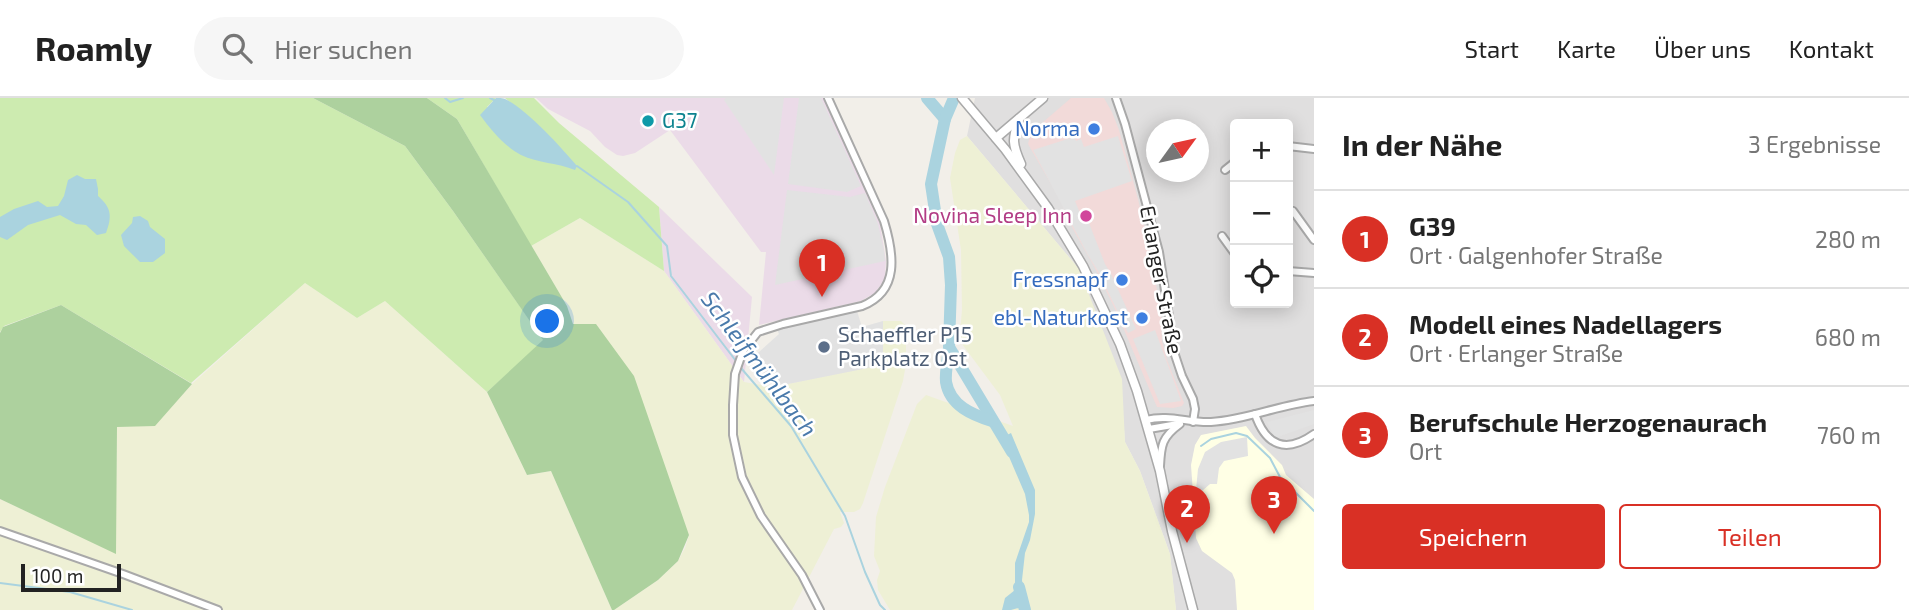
<!DOCTYPE html>
<html lang="de">
<head>
<meta charset="utf-8">
<style>
  :root { --surface:#fff; --page:#f6f6f6; --text:#222; --muted:#767676; --line:#e0e0e0; --accent:#d93025 }
  body { margin:0; font-family:"Exo 2",sans-serif; background:var(--page); color:var(--text) }
  .controls { position:absolute; right:21px; top:21px; display:grid; overflow:hidden; border-radius:7px; box-shadow:0 4px 18px #0003 }
  .controls button { width:63px; height:63px; display:grid; place-items:center; padding:0; border:0; border-bottom:2px solid var(--line); background:var(--surface); color:var(--text); font:35px sans-serif }
  .compass { position:absolute; left:1146px; top:21px; width:63px; height:63px; border-radius:50%; background:var(--surface); box-shadow:0 4px 18px #0003; rotate:57deg }
  .scale { position:absolute; left:21px; bottom:18px; width:100px; box-sizing:border-box; padding-left:7px; border:4px solid #222; border-top:0; font-size:19px; line-height:24px; white-space:nowrap; color:#222; -webkit-text-stroke:5px #fff; paint-order:stroke }
  .you { position:absolute; left:548px; top:224px; width:24px; height:24px; margin:-18px; border:5px solid #fff; border-radius:50%; background:#1a73e8; box-shadow:0 0 0 10px #1a73e833 }
  .badge { display:grid; place-items:center; width:46px; height:46px; border-radius:50%; background:var(--accent); color:#fff; font-size:23px; font-weight:700 }
  .pin { position:absolute; translate:-50% -58px; filter:drop-shadow(0 2px 4px #0008) }
  .pin::after { content:''; position:absolute; top:37px; width:24px; height:21px; background:inherit; clip-path:polygon(0 0,100% 0,50% 100%) }
  .list { margin:0; padding:0; list-style:none }
  h2 { display:flex; justify-content:space-between; align-items:center; height:91px; margin:0; padding:0 28px; font-size:30px }
  h2 small { font-size:23px; font-weight:400; color:var(--muted) }
  .list li { display:grid; grid-template-columns:46px 1fr auto; gap:21px; align-items:center; box-sizing:border-box; height:98px; padding:0 28px; border-top:2px solid var(--line) }
  .list b { display:block; font-size:26px; white-space:nowrap }
  .list p { margin:0; font-size:23px; white-space:nowrap; color:var(--muted) }
  .list em { font-size:23px; font-style:normal; color:var(--muted) }
  .actions { display:flex; gap:14px; padding:21px 28px }
  .actions a { flex:1; padding:16px 0; border:2px solid var(--accent); border-radius:7px; text-align:center; font-size:24px; color:var(--accent) }
  .actions .main { background:var(--accent); color:#fff }
  .icon { flex:none; width:38px; height:38px; fill:none; stroke:currentColor; stroke-width:2; stroke-linecap:round; stroke-linejoin:round }
  .map { position:relative; flex:none; width:1314px; height:512px; overflow:hidden }
  header { display:flex; align-items:center; gap:42px; box-sizing:border-box; height:98px; padding:0 35px; background:var(--surface); border-bottom:2px solid var(--line) }
  header strong { font-size:33px }
  nav { display:flex; gap:38px; margin-inline-start:auto; font-size:24px }
  .search { width:490px; height:63px; background:var(--page); display:flex; align-items:center; gap:18px; box-sizing:border-box; padding:0 24px; border-radius:38px; color:var(--muted); font-size:26px }
  main { display:flex }
  aside { flex:1; background:var(--surface) }
  .map>svg:first-child { display:block }
  .residential { fill:#e0dfdf; fill-rule:evenodd }
  .commercial { fill:#f2dad9 }
  .industrial { fill:#ebdbe8 }
  .education { fill:#ffffe5 }
  .farmland { fill:#eef0d5 }
  .grass { fill:#cdebb0 }
  .forest { fill:#add19e }
  .parking { fill:#e2e2e2 }
  .water { fill:#aad3df }
  .lines { fill:none; stroke-linecap:round; stroke-linejoin:round }
  .stream { stroke:#aad3df; stroke-width:2 }
  .river { stroke:#aad3df; stroke-width:12 }
  .minor-casing { stroke:#a9a9a9; stroke-width:10 }
  .tertiary-casing { stroke:#a9a9a9; stroke-width:11 }
  .minor { stroke:#fff; stroke-width:6 }
  .tertiary { stroke:#fff; stroke-width:8 }
  .culture-dot { fill:#0f9aa8; stroke:#fff; stroke-width:2.5 }
  .shop-dot { fill:#3f7fe0; stroke:#fff; stroke-width:2.5 }
  .hotel-dot { fill:#d1479c; stroke:#fff; stroke-width:2.5 }
  .service-dot { fill:#5c6f8a; stroke:#fff; stroke-width:2.5 }
  .labels { text-anchor:middle; stroke-width:5; stroke-linejoin:round; paint-order:stroke }
  .culture-label { font-size:21px; fill:#0d838f; stroke:#fff; text-anchor:start }
  .shop-label { font-size:21px; fill:#366cbe; stroke:#fff; text-anchor:end }
  .hotel-label { font-size:21px; fill:#b23c85; stroke:#fff; text-anchor:end }
  .street-label { font-size:21px; fill:#222; stroke:#fff }
  .service-label { font-size:21px; fill:#4e5e75; stroke:#fff; text-anchor:start }
  .water-label { font-size:23px; font-style:italic; fill:#4a7aab; stroke:#fff }
</style>
</head>
<body>
<header>
<strong>Roamly</strong>
<div class="search"><svg class="icon" aria-label="search" viewBox="0 0 24 24"><circle cx="10" cy="10" r="6"/><path d="M15 15l6 6"/></svg>Hier suchen</div>
<nav><a>Start</a><a>Karte</a><a>Über uns</a><a>Kontakt</a></nav>
</header>
<main>
<div class="map">
<svg width="1314" height="512" viewBox="0 0 1314 512">
  <rect width="100%" height="100%" fill="#f2efe9"/>
  <path class="residential" d="M975 0H1314V512H1176L1170 456 1140 373 1125 344 1123 317 1079 171 967 38ZM1235 26H1288V205H1235ZM1156 32H1198V74H1156Z"/>
  <polygon class="commercial" points="1071,0 1104,0 1112,14 1119,32 1138,101 1150,153 1161,214 1162,243 1167,262 1184,305 1182,308 1173,310 1157,309 1116,213 1095,170 1073,131 1059,100 1028,46 1032,30 1042,25"/>
  <g class="industrial">
    <polygon points="536,0 824,0 880,126 886,163 885,181 875,195 861,203 759,227 766,154 761,154 670,32 635,55 623,58 617,57 605,49 590,33 548,11"/>
    <polygon points="659,109 752,199 744,284 664,173"/>
  </g>
  <polygon class="education" points="1246,328 1255,340 1282,367 1286,377 1314,401 1314,512 1237,512 1235,482 1232,475 1202,453 1196,440 1191,367 1195,347 1201,337"/>
  <g class="farmland">
    <polygon points="967,38 1079,171 1122,281 1125,344 1140,373 1170,456 1176,512 890,512 878,492 877,482 880,473 874,458 876,419 885,389 917,306 926,297 1013,328 1000,297 962,246 960,235 962,212 961,152 950,80 955,55 960,42"/>
    <polygon points="580,120 664,173 744,284 773,289 883,266 883,223 901,223 906,228 906,266 903,283 863,405 860,411 854,414 840,414 844,425 841,429 834,431 792,512 614,512 658,482 678,463 685,450 689,437 573,226 567,208 531,148"/>
    <polygon points="305,185 357,220 385,203 487,294 527,377 551,373 612,512 0,512 0,401 115,455 117,328 155,327 192,286"/>
  </g>
  <g class="grass">
    <polygon points="0,0 313,0 405,48 453,113 544,243 487,294 385,203 357,220 305,185 191,285 61,207 4,228 0,234"/>
    <polygon points="427,0 496,0 487,9 542,63 562,67 528,19 505,0 534,0 559,25 659,109 664,173 580,120 531,148 457,21"/>
  </g>
  <g class="forest">
    <polygon points="313,0 427,0 457,21 567,208 573,226 596,226 634,278 689,437 678,463 658,482 614,512 612,512 551,373 527,377 487,294 543,242 453,113 405,48"/>
    <polygon points="61,207 192,286 155,328 117,329 116,456 0,401 0,235 3,229"/>
  </g>
  <g class="parking">
    <polygon points="726,0 784,0 774,77 724,2"/>
    <polygon points="799,0 821,0 861,88 847,94 788,86"/>
    <polygon points="1118,38 1132,83 1075,103 1084,125 1089,125 1105,166 1111,176 1136,231 1128,235 1098,173 1088,157 1033,52 1074,39 1076,43 1081,41 1084,49"/>
    <polygon points="787,92 850,99 865,95 878,126 884,153 885,163 775,187"/>
    <polygon points="857,213 862,229 883,223 883,267 773,289 750,262 779,236 777,231"/>
    <polygon points="1155,232 1181,303 1160,306 1133,241"/>
    <polygon points="1314,312 1314,326 1275,340 1267,324"/>
    <polygon points="1247,339 1248,358 1224,363 1219,370 1217,386 1210,386 1202,393 1196,392 1198,371 1205,354 1221,344"/>
  </g>
  <g class="water">
    <path d="M496 0C501 0 503 0 507 2 529 14 560 48 577 68L575 72C558 65 538 65 521 57 504 48 491 32 480 17Z"/>
    <path d="M77 77 85 81H96L98 91V98C112 110 112 119 106 135L97 137 86 127 76 126 60 117 28 127 7 142 0 139V119L14 111 38 103 47 109 58 108 64 98 68 82Z"/>
    <polygon points="140,118 148,123 150,129 165,141 165,155 153,164 140,164 124,148 121,137 132,125 133,119"/>
    <polygon points="1011,335 1035,392 1035,416 1030,442 1025,455 1022,482 1024,500 1022,509 1011,512 1002,512 1005,500 1015,492 1015,465 1029,424 1029,417 1025,396 1001,340"/>
  </g>
  <g class="lines">
    <g class="stream">
      <polyline points="445,0 450,4 463,0"/>
      <polyline points="490,0 494,2"/>
      <polyline points="577,68 628,104 667,148 671,178 736,263"/>
      <polyline points="741,270 791,328 845,418 865,474 880,507 885,512"/>
      <polyline points="1201,348 1211,341 1236,335 1247,338 1270,360 1280,379 1314,413"/>
      <polyline points="0,485 70,494 132,512"/>
    </g>
    <g class="river">
      <polyline points="927,0 945,21"/>
      <polyline points="954,0 945,21 931,86 937,126 949,159 951,187 949,249 1012,354"/>
      <path d="M949 250C948 260 945 274 946 284 950 308 973 317 992 323"/>
      <polyline points="1019,489 1025,512"/>
    </g>
    <defs>
      <g id="minor">
        <polyline points="1116,0 1125,26 1159,154 1175,257 1182,278 1193,301 1195,311 1193,324"/>
        <polyline points="1288,48 1314,51"/>
        <polyline points="1225,72 1235,64"/>
        <polyline points="1293,113 1314,142"/>
        <polyline points="1222,138 1235,156"/>
        <polyline points="1288,173 1314,175"/>
        <path d="M1255 316C1266 348 1286 356 1314 336"/>
        <path d="M1146 322C1169 316 1188 325 1211 324 1246 322 1279 307 1314 303"/>
        <polyline points="1149,331 1178,326"/>
        <path d="M1160 368C1161 347 1162 339 1180 326"/>
        <polyline points="0,433 123,476 218,512"/>
        <path d="M820 512 802 477 761 418 742 379 733 337V307L735 276 743 253 758 234 783 226 862 208C900 193 894 156 884 123L828 0"/>
      </g>
      <g id="tertiary">
        <polyline points="962,0 1005,51 1048,110 1083,168 1120,246 1137,293 1160,373 1172,433 1193,512"/>
        <path d="M1019 21C1012 41 1012 46 1021 66"/>
        <polyline points="996,40 1043,0"/>
      </g>
    </defs>
    <use href="#minor" class="minor-casing"/>
    <use href="#tertiary" class="tertiary-casing"/>
    <use href="#minor" class="minor"/>
    <use href="#tertiary" class="tertiary"/>
  </g>
  <circle class="culture-dot" cx="648" cy="23" r="7"/>
  <g class="shop-dot">
    <circle cx="1094" cy="31" r="7"/>
    <circle cx="1122" cy="182" r="7"/>
    <circle cx="1142" cy="220" r="7"/>
  </g>
  <circle class="hotel-dot" cx="1086" cy="118" r="7"/>
  <circle class="service-dot" cx="824" cy="249" r="7"/>
  <g class="labels">
    <g class="culture-label">
      <text x="662" y="30">G37</text>
    </g>
    <g class="shop-label">
      <text x="1080" y="38">Norma</text>
      <text x="1108" y="189">Fressnapf</text>
      <text x="1128" y="227">ebl-Naturkost</text>
    </g>
    <g class="hotel-label">
      <text x="1072" y="125">Novina Sleep Inn</text>
    </g>
    <g class="street-label">
      <text transform="translate(1161 182) rotate(79)" y="7">Erlanger Straße</text>
    </g>
    <g class="service-label">
      <text x="838" y="244">Schaeffler P15<tspan x="838" dy="24">Parkplatz Ost</tspan></text>
    </g>
    <g class="water-label">
      <text transform="translate(759 266) rotate(53)" y="8">Schleifmühlbach</text>
    </g>
  </g>
</svg>
<div class="controls">
<button>+</button>
<button>−</button>
<button><svg class="icon" aria-label="locate" viewBox="0 0 24 24"><circle cx="12" cy="12" r="6"/><path d="M12 2v4M12 18v4M2 12h4M18 12h4"/></svg></button>
</div>
<svg class="compass" viewBox="-18 -18 36 36"><path d="M0-13l5 13h-10z" fill="#e53935"/><path d="M0 13l5-13h-10z" fill="#767676"/></svg>
<div class="scale">100 m</div>
<div class="you"></div>
<div class="pin badge" style="left:822px;top:199px">1</div>
<div class="pin badge" style="left:1187px;top:445px">2</div>
<div class="pin badge" style="left:1274px;top:436px">3</div>
</div>
<aside>
<h2>In der Nähe<small>3 Ergebnisse</small></h2>
<ul class="list">
<li><span class="badge">1</span><div><b>G39</b><p>Ort · Galgenhofer Straße</p></div><em>280 m</em></li>
<li><span class="badge">2</span><div><b>Modell eines Nadellagers</b><p>Ort · Erlanger Straße</p></div><em>680 m</em></li>
<li><span class="badge">3</span><div><b>Berufschule Herzogenaurach</b><p>Ort</p></div><em>760 m</em></li>
</ul>
<div class="actions"><a class="main">Speichern</a><a>Teilen</a></div>
</aside>
</main>
</body>
</html>
